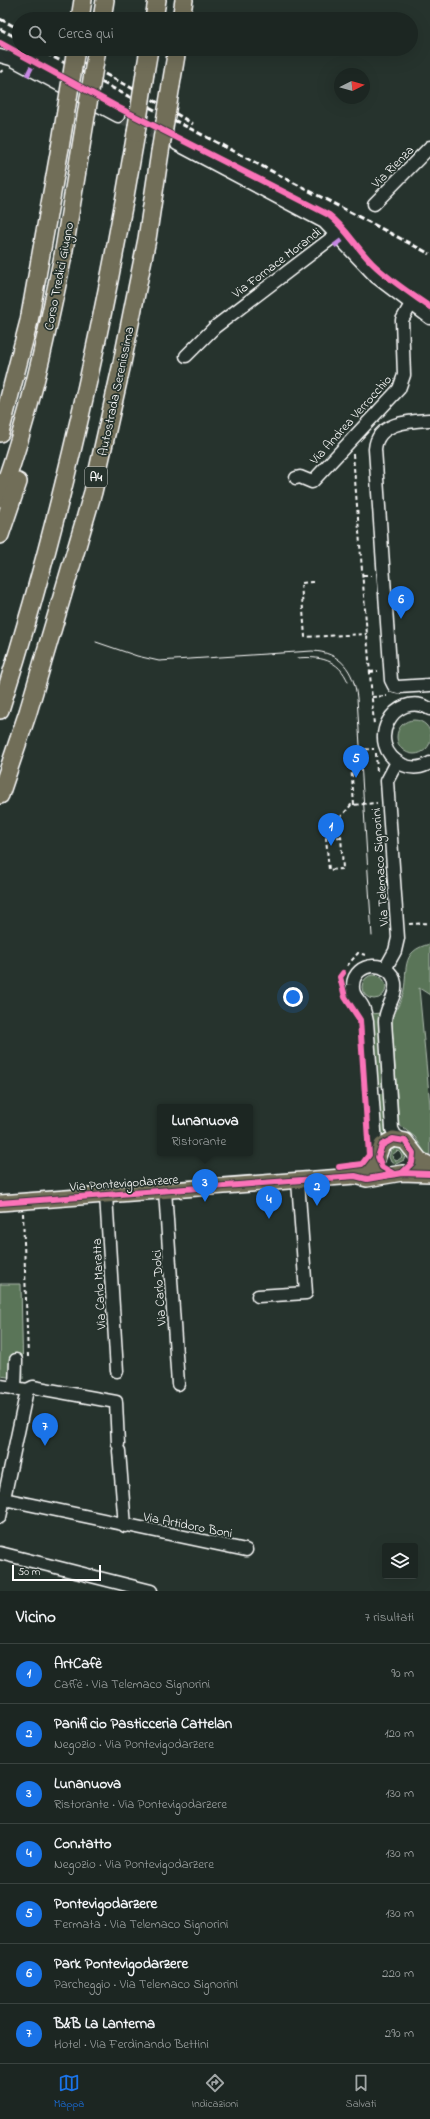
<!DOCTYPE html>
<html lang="it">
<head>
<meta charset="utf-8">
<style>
  :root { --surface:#1c2622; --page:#252e2a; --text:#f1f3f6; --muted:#a0a5a5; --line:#3a4340; --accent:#1a73e8 }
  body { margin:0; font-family:"Indie Flower",sans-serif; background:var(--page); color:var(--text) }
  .controls { position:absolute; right:12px; bottom:12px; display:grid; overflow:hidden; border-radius:4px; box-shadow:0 4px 16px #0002 }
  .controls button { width:36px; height:36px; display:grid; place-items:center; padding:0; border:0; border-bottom:1px solid var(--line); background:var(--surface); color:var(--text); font:20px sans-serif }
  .compass { position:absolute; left:334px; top:68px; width:36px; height:36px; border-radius:50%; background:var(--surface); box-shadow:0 4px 16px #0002; rotate:84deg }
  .scale { position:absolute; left:12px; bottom:10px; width:89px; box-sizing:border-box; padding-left:4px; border:2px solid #fff; border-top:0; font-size:11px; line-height:14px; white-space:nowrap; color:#fff; -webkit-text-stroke:3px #26332d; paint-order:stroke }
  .you { position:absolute; left:293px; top:997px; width:14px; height:14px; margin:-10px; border:3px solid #fff; border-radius:50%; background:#1a73e8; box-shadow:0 0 0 6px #1a73e833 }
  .badge { display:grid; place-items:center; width:26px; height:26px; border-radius:50%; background:var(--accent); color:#fff; font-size:13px; font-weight:700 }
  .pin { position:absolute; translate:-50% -33px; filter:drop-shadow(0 1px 2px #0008) }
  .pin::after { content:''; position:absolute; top:21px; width:14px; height:12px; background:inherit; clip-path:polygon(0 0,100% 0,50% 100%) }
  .popup { position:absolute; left:157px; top:1104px; width:96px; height:52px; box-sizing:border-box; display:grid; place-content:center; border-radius:4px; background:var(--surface); filter:drop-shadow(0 1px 3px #0005); font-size:13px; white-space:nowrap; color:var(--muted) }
  .popup b { font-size:15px; color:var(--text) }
  .popup::after { content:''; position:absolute; left:50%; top:100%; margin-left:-8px; border:8px solid transparent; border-top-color:var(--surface) }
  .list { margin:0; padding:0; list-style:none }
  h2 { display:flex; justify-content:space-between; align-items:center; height:52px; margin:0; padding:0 16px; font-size:17px }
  h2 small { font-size:13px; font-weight:400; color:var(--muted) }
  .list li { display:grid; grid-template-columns:26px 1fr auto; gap:12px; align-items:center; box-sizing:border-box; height:60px; padding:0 16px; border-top:1px solid var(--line) }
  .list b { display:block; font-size:15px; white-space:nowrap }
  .list p { margin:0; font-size:13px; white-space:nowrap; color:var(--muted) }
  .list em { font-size:13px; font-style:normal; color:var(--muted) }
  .icon { flex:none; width:22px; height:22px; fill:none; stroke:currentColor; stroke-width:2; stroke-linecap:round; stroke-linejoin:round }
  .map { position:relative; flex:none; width:430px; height:1591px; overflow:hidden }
  .search { position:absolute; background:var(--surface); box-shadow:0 4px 16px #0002; left:12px; right:12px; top:12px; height:44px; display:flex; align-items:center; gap:10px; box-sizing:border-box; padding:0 14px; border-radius:22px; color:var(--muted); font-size:15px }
  .sheet { height:472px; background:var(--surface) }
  nav { display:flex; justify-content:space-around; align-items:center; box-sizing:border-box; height:56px; border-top:1px solid var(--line); background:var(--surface); font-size:11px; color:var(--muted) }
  nav a { display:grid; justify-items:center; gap:2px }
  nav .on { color:var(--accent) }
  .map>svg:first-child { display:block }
  .green { fill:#5a7459; stroke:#acbaac; fill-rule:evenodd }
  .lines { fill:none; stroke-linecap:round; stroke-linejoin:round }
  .minor-tunnel { stroke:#3c4742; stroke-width:12; stroke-dasharray:12 6; stroke-linecap:butt }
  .minor-casing { stroke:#fff; stroke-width:15 }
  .major-casing { stroke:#fff; stroke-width:18 }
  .highway-casing { stroke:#fff; stroke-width:20 }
  .path { stroke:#fff; stroke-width:2; stroke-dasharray:4 3; stroke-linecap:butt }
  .minor { stroke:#26332d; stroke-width:12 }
  .major { stroke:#716e59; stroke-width:15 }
  .highway { stroke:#716e59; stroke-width:17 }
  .tram { stroke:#fff; stroke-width:1 }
  .rail { stroke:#fff; stroke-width:3; stroke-dasharray:6 3; stroke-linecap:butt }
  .highway-bridge-casing { stroke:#fff; stroke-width:20; stroke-linecap:butt }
  .highway-bridge { stroke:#716e59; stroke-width:17 }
  .quiet { stroke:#c787e3; stroke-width:5; stroke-dasharray:10 5; stroke-linecap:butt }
  .cycleway-casing { stroke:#26332d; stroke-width:8 }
  .cycleway { stroke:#fb73b8; stroke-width:6 }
  .labels { text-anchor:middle; stroke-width:3.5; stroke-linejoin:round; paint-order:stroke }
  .shield { fill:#26332d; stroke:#bec2c0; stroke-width:1 }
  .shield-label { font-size:12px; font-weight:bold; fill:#fff }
  .street-label { font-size:13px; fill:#fff; stroke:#26332d }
</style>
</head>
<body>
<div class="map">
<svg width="430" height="1591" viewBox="0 0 430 1591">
  <rect width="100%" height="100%" fill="#26332d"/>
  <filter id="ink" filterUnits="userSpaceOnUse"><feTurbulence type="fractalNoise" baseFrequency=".025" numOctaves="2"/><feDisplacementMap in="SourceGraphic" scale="8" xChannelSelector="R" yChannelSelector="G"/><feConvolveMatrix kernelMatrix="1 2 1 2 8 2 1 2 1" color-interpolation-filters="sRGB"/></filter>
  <g filter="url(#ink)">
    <g class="green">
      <circle cx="414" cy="737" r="17"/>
      <path d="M430 944V995L419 988 430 1105V1156L425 1153 415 1137 399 1125 392 1024C393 1012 400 1005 403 994 409 973 398 951 430 944Z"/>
      <circle cx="374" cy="987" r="12"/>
      <polygon points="381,1013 386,1086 375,1086 370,1014"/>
      <polygon points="386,1093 389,1133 380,1138 376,1094"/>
      <path d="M396 1148 401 1149 405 1155 404 1160 396 1164 391 1162 389 1157 391 1150ZM397 1151 400 1152 402 1157 397 1161 393 1159 392 1155Z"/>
      <polygon points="0,1284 21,1284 23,1379 0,1376"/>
    </g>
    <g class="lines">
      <polyline class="minor-tunnel" points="118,116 177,144"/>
      <defs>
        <g id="minor">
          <polyline points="0,56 11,59 118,116"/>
          <polyline points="177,144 324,222 376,277 430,318"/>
          <polyline points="374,204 430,147"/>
          <polyline points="186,356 215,327 337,234"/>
          <path d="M430 420C410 421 377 422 375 449L391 680 394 686 398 687 430 685"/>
          <polyline points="296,478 300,477 312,482 399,389 404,375 402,320 411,304"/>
          <path d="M430 709C395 688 362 745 403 765 412 769 422 768 430 763"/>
          <polyline points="385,969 395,951 398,938 387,781 397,762"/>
          <path d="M379 1153 376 1144 367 1022C366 1017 365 1012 363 1007 359 999 352 996 353 985 354 961 391 959 395 983 397 997 385 1007 385 1021L392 1129 395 1135 402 1140"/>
          <polyline points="165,1190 178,1384"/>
          <polyline points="106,1195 117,1371"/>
          <polyline points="258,1296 306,1293 298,1181"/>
          <polyline points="0,1386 27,1390 0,1517"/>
          <polyline points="15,1389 16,1360"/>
          <polyline points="27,1390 33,1387 116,1402 118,1444"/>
          <polyline points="119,1451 125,1526"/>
          <polyline points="4,1499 246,1550"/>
          <polyline points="0,1553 151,1591"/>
        </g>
        <g id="major">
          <polyline points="355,1176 375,1165 382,1145 393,1139 405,1141 420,1160 430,1165"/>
          <polyline points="0,1203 355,1176 367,1179 402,1173 430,1174"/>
        </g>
        <g id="highway">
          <polyline points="80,19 83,0"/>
          <polyline points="102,19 105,0"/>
          <polyline points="154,19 157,0"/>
          <polyline points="181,19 184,0"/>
          <polyline points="145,73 149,49"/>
          <polyline points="171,85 177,49"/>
          <polyline points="0,433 29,321 60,148"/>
          <path d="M0 498C29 419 46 338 63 256"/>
          <polyline points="0,535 18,482"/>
          <path d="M0 710C61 520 103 329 136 133"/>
          <polyline points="0,795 28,712 93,492 121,368 147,239 160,152"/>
        </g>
      </defs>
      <use href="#minor" class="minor-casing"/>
      <use href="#major" class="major-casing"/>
      <use href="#highway" class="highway-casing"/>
      <g class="path">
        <polyline points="0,72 5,70"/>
        <polyline points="353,454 374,725"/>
        <polyline points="363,575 371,575"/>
        <polyline points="313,582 301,583 305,637 367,634"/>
        <polyline points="370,672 378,671"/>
        <polyline points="372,697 387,696"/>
        <polyline points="376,753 377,773"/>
        <polyline points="354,805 350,750 374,749"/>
        <polyline points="341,837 326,838 329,870 343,869 340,818 351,805 377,803"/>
        <polyline points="409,924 430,923"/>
        <polyline points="347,966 358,953 366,955"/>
        <polyline points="23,1213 28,1357"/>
      </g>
      <use href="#minor" class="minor"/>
      <use href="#major" class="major"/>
      <use href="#highway" class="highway"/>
      <g class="tram">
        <path d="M96 642 137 656 159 661 312 651C340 652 354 670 357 698L372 936"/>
        <path d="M297 658C319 656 339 659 348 682"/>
      </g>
      <g class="rail">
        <polyline points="0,19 19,29"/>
        <polyline points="0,29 19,39"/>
        <polyline points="38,49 430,254"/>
        <polyline points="57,49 145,95 193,124"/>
      </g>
      <defs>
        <g id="highway-bridge">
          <polyline points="136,133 145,73"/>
          <polyline points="60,148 76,49"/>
          <polyline points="160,152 171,85"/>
          <polyline points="63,256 97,49"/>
        </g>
      </defs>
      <use href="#highway-bridge" class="highway-bridge-casing"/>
      <use href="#highway-bridge" class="highway-bridge"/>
      <g class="quiet">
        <polyline points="27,76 34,62"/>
        <polyline points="334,246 349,235"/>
      </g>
      <defs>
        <g id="cycleway">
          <path d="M0 43 119 108 329 215C346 228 356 247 372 263 389 280 410 293 430 307"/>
          <polyline points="339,1167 362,1164 369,1155 360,1020 345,997 340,977 343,973"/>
          <polyline points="394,1174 382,1167 378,1157 382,1145 393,1139 405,1141 413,1153 412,1163 402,1173"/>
          <polyline points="0,1203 355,1176 367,1179 402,1173 430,1174"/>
        </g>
      </defs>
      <use href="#cycleway" class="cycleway-casing"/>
      <use href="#cycleway" class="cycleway"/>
    </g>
  </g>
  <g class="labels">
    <rect class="shield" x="85" y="467" width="22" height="20" rx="3"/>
    <g class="shield-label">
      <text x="96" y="481">A4</text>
    </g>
    <g class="street-label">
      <text transform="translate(392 166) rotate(-45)" y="5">Via Rienza</text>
      <text transform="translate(276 262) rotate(-37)" y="5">Via Fornace Morandi</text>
      <text transform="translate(58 276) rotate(-79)" y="5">Corso Tredici Giugno</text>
      <text transform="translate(115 391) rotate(-78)" y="5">Autostrada Serenissima</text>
      <text transform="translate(350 419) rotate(-48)" y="5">Via Andrea Verrocchio</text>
      <text transform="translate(379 867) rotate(-94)" y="5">Via Telemaco Signorini</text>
      <text transform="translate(124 1182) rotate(-4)" y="5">Via Pontevigodarzere</text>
      <text transform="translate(98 1284) rotate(-93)" y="5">Via Carlo Maratta</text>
      <text transform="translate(158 1288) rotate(-94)" y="5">Via Carlo Dolci</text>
      <text transform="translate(188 1524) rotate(11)" y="5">Via Artidoro Boni</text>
    </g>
  </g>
</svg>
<div class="controls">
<button><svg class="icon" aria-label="layers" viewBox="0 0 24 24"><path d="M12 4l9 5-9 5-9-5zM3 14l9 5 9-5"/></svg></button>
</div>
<svg class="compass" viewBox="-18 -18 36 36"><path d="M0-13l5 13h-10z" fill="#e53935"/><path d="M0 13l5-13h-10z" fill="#a0a5a5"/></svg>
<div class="scale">50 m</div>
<div class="you"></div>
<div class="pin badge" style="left:331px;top:846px">1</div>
<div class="pin badge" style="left:317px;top:1206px">2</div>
<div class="pin badge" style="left:205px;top:1202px">3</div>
<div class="popup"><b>Lunanuova</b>Ristorante</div>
<div class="pin badge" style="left:269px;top:1219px">4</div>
<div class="pin badge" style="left:356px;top:778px">5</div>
<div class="pin badge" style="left:401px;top:619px">6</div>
<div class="pin badge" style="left:45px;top:1446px">7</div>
<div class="search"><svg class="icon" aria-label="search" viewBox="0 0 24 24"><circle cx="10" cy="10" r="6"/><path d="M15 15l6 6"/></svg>Cerca qui</div>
</div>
<section class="sheet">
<h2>Vicino<small>7 risultati</small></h2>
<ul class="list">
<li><span class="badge">1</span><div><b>ArtCafè</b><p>Caffè · Via Telemaco Signorini</p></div><em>90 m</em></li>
<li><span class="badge">2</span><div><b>Panificio Pasticceria Cattelan</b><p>Negozio · Via Pontevigodarzere</p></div><em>120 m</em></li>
<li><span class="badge">3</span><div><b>Lunanuova</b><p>Ristorante · Via Pontevigodarzere</p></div><em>130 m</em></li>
<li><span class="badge">4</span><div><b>Con.tatto</b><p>Negozio · Via Pontevigodarzere</p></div><em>130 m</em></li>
<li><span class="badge">5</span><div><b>Pontevigodarzere</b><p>Fermata · Via Telemaco Signorini</p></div><em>130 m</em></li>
<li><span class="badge">6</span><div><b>Park Pontevigodarzere</b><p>Parcheggio · Via Telemaco Signorini</p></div><em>220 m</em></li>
<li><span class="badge">7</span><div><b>B&amp;B La Lanterna</b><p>Hotel · Via Ferdinando Bettini</p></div><em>290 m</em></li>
</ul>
</section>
<nav>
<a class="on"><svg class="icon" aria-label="map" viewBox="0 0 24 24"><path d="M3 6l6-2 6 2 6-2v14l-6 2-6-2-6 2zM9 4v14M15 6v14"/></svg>Mappa</a>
<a><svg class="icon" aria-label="directions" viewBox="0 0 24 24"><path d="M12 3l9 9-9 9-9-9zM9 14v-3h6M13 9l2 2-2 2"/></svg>Indicazioni</a>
<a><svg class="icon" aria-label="saved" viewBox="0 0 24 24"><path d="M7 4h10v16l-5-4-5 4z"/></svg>Salvati</a>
</nav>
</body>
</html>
